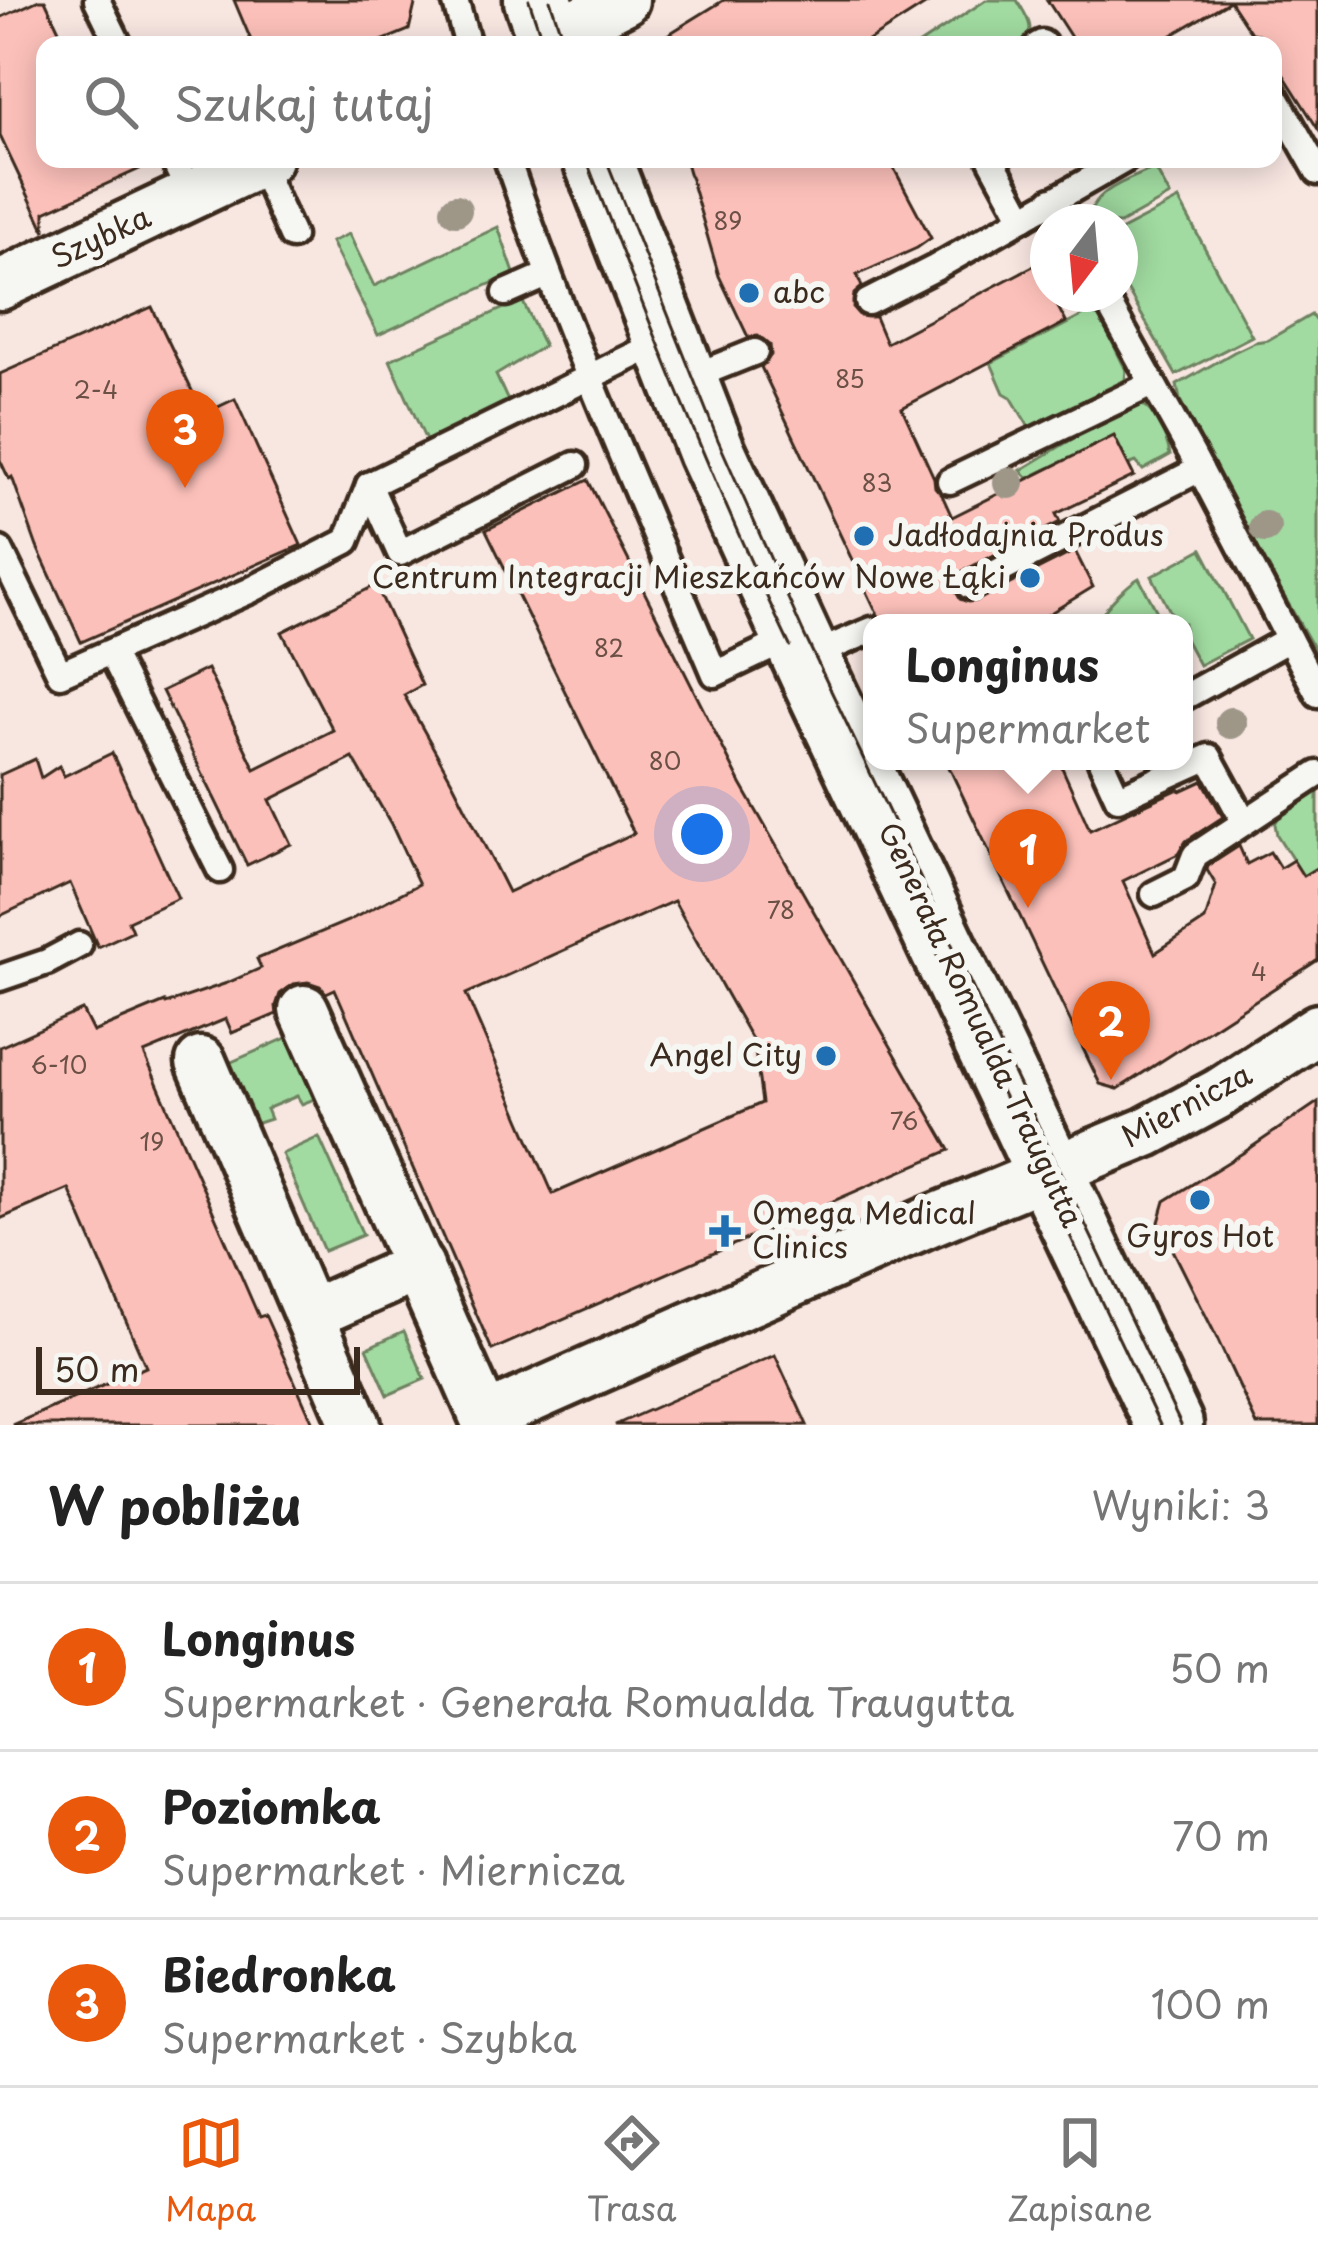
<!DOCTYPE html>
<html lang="pl">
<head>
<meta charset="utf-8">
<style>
  :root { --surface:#fff; --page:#f6f6f6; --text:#222; --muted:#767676; --line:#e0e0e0; --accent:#ea580c }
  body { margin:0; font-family:"Playpen Sans",sans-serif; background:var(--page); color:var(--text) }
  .compass { position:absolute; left:1030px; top:204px; width:108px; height:108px; border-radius:50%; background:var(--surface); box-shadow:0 6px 30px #0003; rotate:196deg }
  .scale { position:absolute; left:36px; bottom:30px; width:324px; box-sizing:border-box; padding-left:12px; border:6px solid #3b2a1e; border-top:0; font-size:33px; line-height:42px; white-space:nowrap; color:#3b2a1e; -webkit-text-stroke:9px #f6f6f2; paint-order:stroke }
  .you { position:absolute; left:702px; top:834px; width:42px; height:42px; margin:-30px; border:9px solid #fff; border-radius:50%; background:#1a73e8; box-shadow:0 0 0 18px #1a73e833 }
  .badge { display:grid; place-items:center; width:78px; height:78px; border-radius:50%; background:var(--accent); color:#fff; font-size:39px; font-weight:700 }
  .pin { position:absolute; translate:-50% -99px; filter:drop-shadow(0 3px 6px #0008) }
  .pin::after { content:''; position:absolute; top:63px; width:42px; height:36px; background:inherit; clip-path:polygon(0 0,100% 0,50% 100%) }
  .popup { position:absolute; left:863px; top:614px; width:330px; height:156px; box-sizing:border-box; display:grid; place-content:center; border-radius:24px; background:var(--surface); filter:drop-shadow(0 3px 9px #0005); font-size:39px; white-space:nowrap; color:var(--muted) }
  .popup b { font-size:45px; color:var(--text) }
  .popup::after { content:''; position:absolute; left:50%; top:100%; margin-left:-24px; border:24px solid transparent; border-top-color:var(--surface) }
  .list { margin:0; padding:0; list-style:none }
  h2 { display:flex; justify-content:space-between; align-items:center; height:156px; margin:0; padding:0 48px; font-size:51px }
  h2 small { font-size:39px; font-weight:400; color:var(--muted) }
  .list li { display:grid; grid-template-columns:78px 1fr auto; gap:36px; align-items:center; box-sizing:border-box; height:168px; padding:0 48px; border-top:3px solid var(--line) }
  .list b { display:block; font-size:45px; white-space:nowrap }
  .list p { margin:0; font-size:39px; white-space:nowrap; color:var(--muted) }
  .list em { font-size:39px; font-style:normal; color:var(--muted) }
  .icon { flex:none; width:66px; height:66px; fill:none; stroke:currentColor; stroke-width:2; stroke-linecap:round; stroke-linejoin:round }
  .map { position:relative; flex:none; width:1318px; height:1425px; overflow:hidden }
  .search { position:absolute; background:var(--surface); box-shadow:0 6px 30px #0003; left:36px; right:36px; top:36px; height:132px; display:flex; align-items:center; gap:30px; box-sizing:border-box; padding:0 42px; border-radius:24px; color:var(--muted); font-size:45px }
  .sheet { height:660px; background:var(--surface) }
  nav { display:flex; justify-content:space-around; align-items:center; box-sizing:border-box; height:168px; border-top:3px solid var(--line); background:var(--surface); font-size:33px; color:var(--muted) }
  nav a { display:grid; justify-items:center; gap:6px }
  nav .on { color:var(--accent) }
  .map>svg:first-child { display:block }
  .green { fill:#a1dba1; stroke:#6e8260; stroke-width:3 }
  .building { fill:#fcc0ba; stroke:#3b2a1e; stroke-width:3; fill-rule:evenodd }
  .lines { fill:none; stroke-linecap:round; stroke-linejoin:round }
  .service-casing { stroke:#3b2a1e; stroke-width:33 }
  .minor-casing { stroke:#3b2a1e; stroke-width:57 }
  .secondary-casing { stroke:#3b2a1e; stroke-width:75 }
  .service { stroke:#f6f6f2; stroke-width:24 }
  .minor { stroke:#f6f6f2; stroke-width:48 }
  .secondary { stroke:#f6f6f2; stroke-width:66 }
  .tram { stroke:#3b2a1e; stroke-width:3 }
  .tree { fill:#9e9788 }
  .poi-dot { fill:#1f6fb2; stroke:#f6f6f2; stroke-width:4.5 }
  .labels { text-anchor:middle; stroke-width:12; stroke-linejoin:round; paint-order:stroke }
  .number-label { font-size:24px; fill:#6b5045 }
  .street-label { font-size:30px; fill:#3b2a1e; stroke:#f6f6f2 }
  .poi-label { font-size:30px; fill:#3b2a1e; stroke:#f6f6f2; text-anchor:start }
</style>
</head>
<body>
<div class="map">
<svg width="1318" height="1425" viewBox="0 0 1318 1425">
  <rect width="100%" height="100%" fill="#f8e6e1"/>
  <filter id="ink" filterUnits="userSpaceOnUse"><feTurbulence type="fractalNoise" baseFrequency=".00833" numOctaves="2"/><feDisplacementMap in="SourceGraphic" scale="24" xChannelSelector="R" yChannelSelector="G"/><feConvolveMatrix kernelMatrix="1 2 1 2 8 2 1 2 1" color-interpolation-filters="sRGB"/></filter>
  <g filter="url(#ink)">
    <g class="green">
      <path d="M986 0H1017C1026 16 1037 28 1024 45H918Z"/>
      <path d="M1155 168 1170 196 1120 224 1088 222C1092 189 1129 180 1155 168Z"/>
      <polygon points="1179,200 1252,336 1176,375 1120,277 1120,231"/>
      <polygon points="498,227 514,273 378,335 331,242 349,234 374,286"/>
      <polygon points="522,300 544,346 496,375 508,401 427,443 390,360"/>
      <polygon points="1088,313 1100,317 1126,370 1125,380 1037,429 1030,429 1011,397 1004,393 991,363"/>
      <polygon points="1311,315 1318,324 1318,656 1267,566 1180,400 1177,385 1234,352 1255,342 1268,340"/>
      <path d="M1141 404C1156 412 1167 438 1170 455L1143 470 1136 462 1128 465 1114 437 1028 478 1021 470 1074 438Z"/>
      <polygon points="1202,549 1249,639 1199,665 1184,637 1184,623 1176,623 1152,576"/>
      <path d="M1139 578 1163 623H1104L1101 617C1105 607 1129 583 1139 578Z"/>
      <polygon points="1318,791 1318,867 1303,876 1277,835 1275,824 1279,816"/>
      <polygon points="291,1036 317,1098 302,1104 297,1096 266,1109 270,1119 252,1125 227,1064"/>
      <polygon points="319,1137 363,1235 324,1251 282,1154"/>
      <polygon points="404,1331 425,1379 388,1395 367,1348"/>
    </g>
    <g class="building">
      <polygon points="39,0 45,0 66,45 45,45 45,159 157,159 157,161 45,212 45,231 0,136 0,18"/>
      <polygon points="234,0 416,0 409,30 372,45 253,45"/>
      <polygon points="724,0 933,0 862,45 651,45"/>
      <polygon points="1047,0 1318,0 1318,129 1273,58 1273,45 1265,45 1258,34 1251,33 1230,1 1155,45 1076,45"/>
      <polygon points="685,159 889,159 931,238 917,248 857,275 862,287 854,294 853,308 860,316 875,317 886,343 1035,265 1048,289 1048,294 1051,294 1066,322 902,408 934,478 935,487 942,495 952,517 1114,436 1134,476 1056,514 1060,522 963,571 956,578 954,586 960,599 968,602 976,601 1075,551 1093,587 1034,623 887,623 878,615 761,367 771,355 770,345 758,336 748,337 719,276"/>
      <polygon points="152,307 203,414 235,399 301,545 81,642 37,547 12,477 9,479 0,460 0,374"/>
      <path d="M588 480 741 784 950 1150 492 1350 335 989 326 993 320 986 308 982 294 984 280 994 276 1006 277 1014 232 1033 226 1019 144 1053 259 1317 265 1315 314 1425H12L146 1367 69 1189 0 1219V1047L82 1010 93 1032 165 1002 166 1004 227 983 261 968 257 959 348 921 419 884 391 824 353 758 270 800 291 844 247 865 162 691 207 669 255 769 333 730 282 632 376 585 422 685 404 695 453 783 508 892 634 833 486 530ZM674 901 754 1043 762 1103 553 1194 466 994Z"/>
      <polygon points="112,753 178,898 128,921 132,931 98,947 70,883 0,916 0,775 35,759 41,778 59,766 64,776"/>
      <polygon points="946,761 1059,761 1090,830 1179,789 1181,791 1203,781 1223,817 1186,841 1178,854 1123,881 1155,953 1205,920 1216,885 1207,870 1208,866 1239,846 1247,864 1270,852 1280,868 1293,860 1303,876 1318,867 1318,960 1118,1089 1100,1084"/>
      <polygon points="1318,1102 1318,1425 1257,1425 1214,1332 1159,1222 1165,1201 1246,1151"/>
      <polygon points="775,1355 807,1425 615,1425 729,1375"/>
    </g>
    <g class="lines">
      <defs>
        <g id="service">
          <polyline points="97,0 119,45"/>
          <polyline points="455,0 468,45"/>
          <polyline points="1038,45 1042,43 1044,45"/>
          <polyline points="1273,92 1318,172"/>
          <polyline points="173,159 191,196"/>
          <path d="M507 159C567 334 642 503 715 674L791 638"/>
          <polyline points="991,159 1023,218"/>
          <polyline points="259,162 292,236"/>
          <polyline points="1052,200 1064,222"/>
          <polyline points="506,293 547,275"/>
          <polyline points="1103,294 1192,454 1318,694"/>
          <polyline points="868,302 935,268 1126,159"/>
          <polyline points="685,380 755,352"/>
          <polyline points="950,481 1152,384"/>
          <polyline points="369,485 400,553 575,465"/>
          <polyline points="0,550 60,674 249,591 347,541 369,485 665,340"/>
          <polyline points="970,586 1200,469"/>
          <polyline points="111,652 220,870"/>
          <polyline points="808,657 872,630"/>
          <polyline points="1184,697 1289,639"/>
          <polyline points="1101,761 1118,798 1209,757 1244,821"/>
          <polyline points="1154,894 1186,878 1195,855 1318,774"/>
          <polyline points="0,978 47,962 79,945"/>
        </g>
        <g id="minor">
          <polyline points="536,45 624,0"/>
          <polyline points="0,285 267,159"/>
          <polyline points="304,1010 488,1425"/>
          <polyline points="201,1062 356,1425"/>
          <polyline points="309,1315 419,1266"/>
          <polyline points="485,1418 928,1222 1147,1132 1218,1094 1318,1029"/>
        </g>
        <g id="secondary">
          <polyline points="538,0 554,45"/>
          <polyline points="597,159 711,451 813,673 1169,1425"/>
        </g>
      </defs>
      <use href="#service" class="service-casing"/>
      <use href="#minor" class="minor-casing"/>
      <use href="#secondary" class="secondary-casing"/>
      <use href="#service" class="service"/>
      <use href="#minor" class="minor"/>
      <use href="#secondary" class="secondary"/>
      <g class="tram">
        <polyline points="529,0 544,45"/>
        <polyline points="550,0 565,45"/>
        <path d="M586 159C649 323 714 487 790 646"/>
        <polyline points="606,159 718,440 803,632 1181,1425"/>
        <polyline points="885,846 1160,1425"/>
      </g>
    </g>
    <g class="tree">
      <circle cx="456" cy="210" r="16"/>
      <circle cx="1009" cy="483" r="16"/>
      <circle cx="1265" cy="527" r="16"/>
      <circle cx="1231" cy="723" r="16"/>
    </g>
  </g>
  <g class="poi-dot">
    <circle cx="749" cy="293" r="12"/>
    <circle cx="864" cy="536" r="12"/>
    <circle cx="1030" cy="578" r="12"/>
    <circle cx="826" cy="1056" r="12"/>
    <circle cx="1200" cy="1200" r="12"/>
    <path d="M719 1213h12v12h12v12h-12v12h-12v-12h-12v-12h12z"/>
  </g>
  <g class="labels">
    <g class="number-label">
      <text x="728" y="230">89</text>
      <text x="850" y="388">85</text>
      <text x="96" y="399">2-4</text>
      <text x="877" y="492">83</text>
      <text x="609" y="657">82</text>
      <text x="665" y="770">80</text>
      <text x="781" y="919">78</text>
      <text x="1259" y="981">4</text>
      <text x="59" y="1074">6-10</text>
      <text x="904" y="1130">76</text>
      <text x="152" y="1151">19</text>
    </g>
    <g class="street-label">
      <text transform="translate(101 238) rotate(-25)" y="10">Szybka</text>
      <text transform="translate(980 1025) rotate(65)" y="10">Generała Romualda Traugutta</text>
      <text transform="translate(1187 1106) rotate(-28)" y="10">Miernicza</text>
    </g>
    <g class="poi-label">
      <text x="773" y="303">abc</text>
      <text x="888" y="546">Jadłodajnia Produs</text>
      <text x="1006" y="588" text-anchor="end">Centrum Integracji Mieszkańców Nowe Łąki</text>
      <text x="802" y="1066" text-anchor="end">Angel City</text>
      <text x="752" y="1224">Omega Medical<tspan x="752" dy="34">Clinics</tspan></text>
      <text x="1200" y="1247" text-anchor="middle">Gyros Hot</text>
    </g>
  </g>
</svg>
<svg class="compass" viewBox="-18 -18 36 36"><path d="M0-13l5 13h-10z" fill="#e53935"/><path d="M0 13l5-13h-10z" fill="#767676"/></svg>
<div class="scale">50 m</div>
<div class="you"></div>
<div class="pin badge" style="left:1028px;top:908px">1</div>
<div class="popup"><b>Longinus</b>Supermarket</div>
<div class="pin badge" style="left:1111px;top:1080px">2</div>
<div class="pin badge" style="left:185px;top:488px">3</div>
<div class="search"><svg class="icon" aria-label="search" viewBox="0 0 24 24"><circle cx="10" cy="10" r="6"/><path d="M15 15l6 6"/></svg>Szukaj tutaj</div>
</div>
<section class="sheet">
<h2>W pobliżu<small>Wyniki: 3</small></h2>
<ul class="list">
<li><span class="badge">1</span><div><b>Longinus</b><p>Supermarket · Generała Romualda Traugutta</p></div><em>50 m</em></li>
<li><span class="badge">2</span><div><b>Poziomka</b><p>Supermarket · Miernicza</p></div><em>70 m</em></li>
<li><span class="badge">3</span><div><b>Biedronka</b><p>Supermarket · Szybka</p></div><em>100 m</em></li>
</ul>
</section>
<nav>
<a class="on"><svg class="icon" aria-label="map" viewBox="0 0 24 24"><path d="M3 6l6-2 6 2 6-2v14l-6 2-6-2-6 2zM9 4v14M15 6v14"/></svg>Mapa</a>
<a><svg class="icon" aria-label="directions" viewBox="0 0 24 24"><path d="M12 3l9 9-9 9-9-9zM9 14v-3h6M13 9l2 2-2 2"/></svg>Trasa</a>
<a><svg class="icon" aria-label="saved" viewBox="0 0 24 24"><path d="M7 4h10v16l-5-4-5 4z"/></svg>Zapisane</a>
</nav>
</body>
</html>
